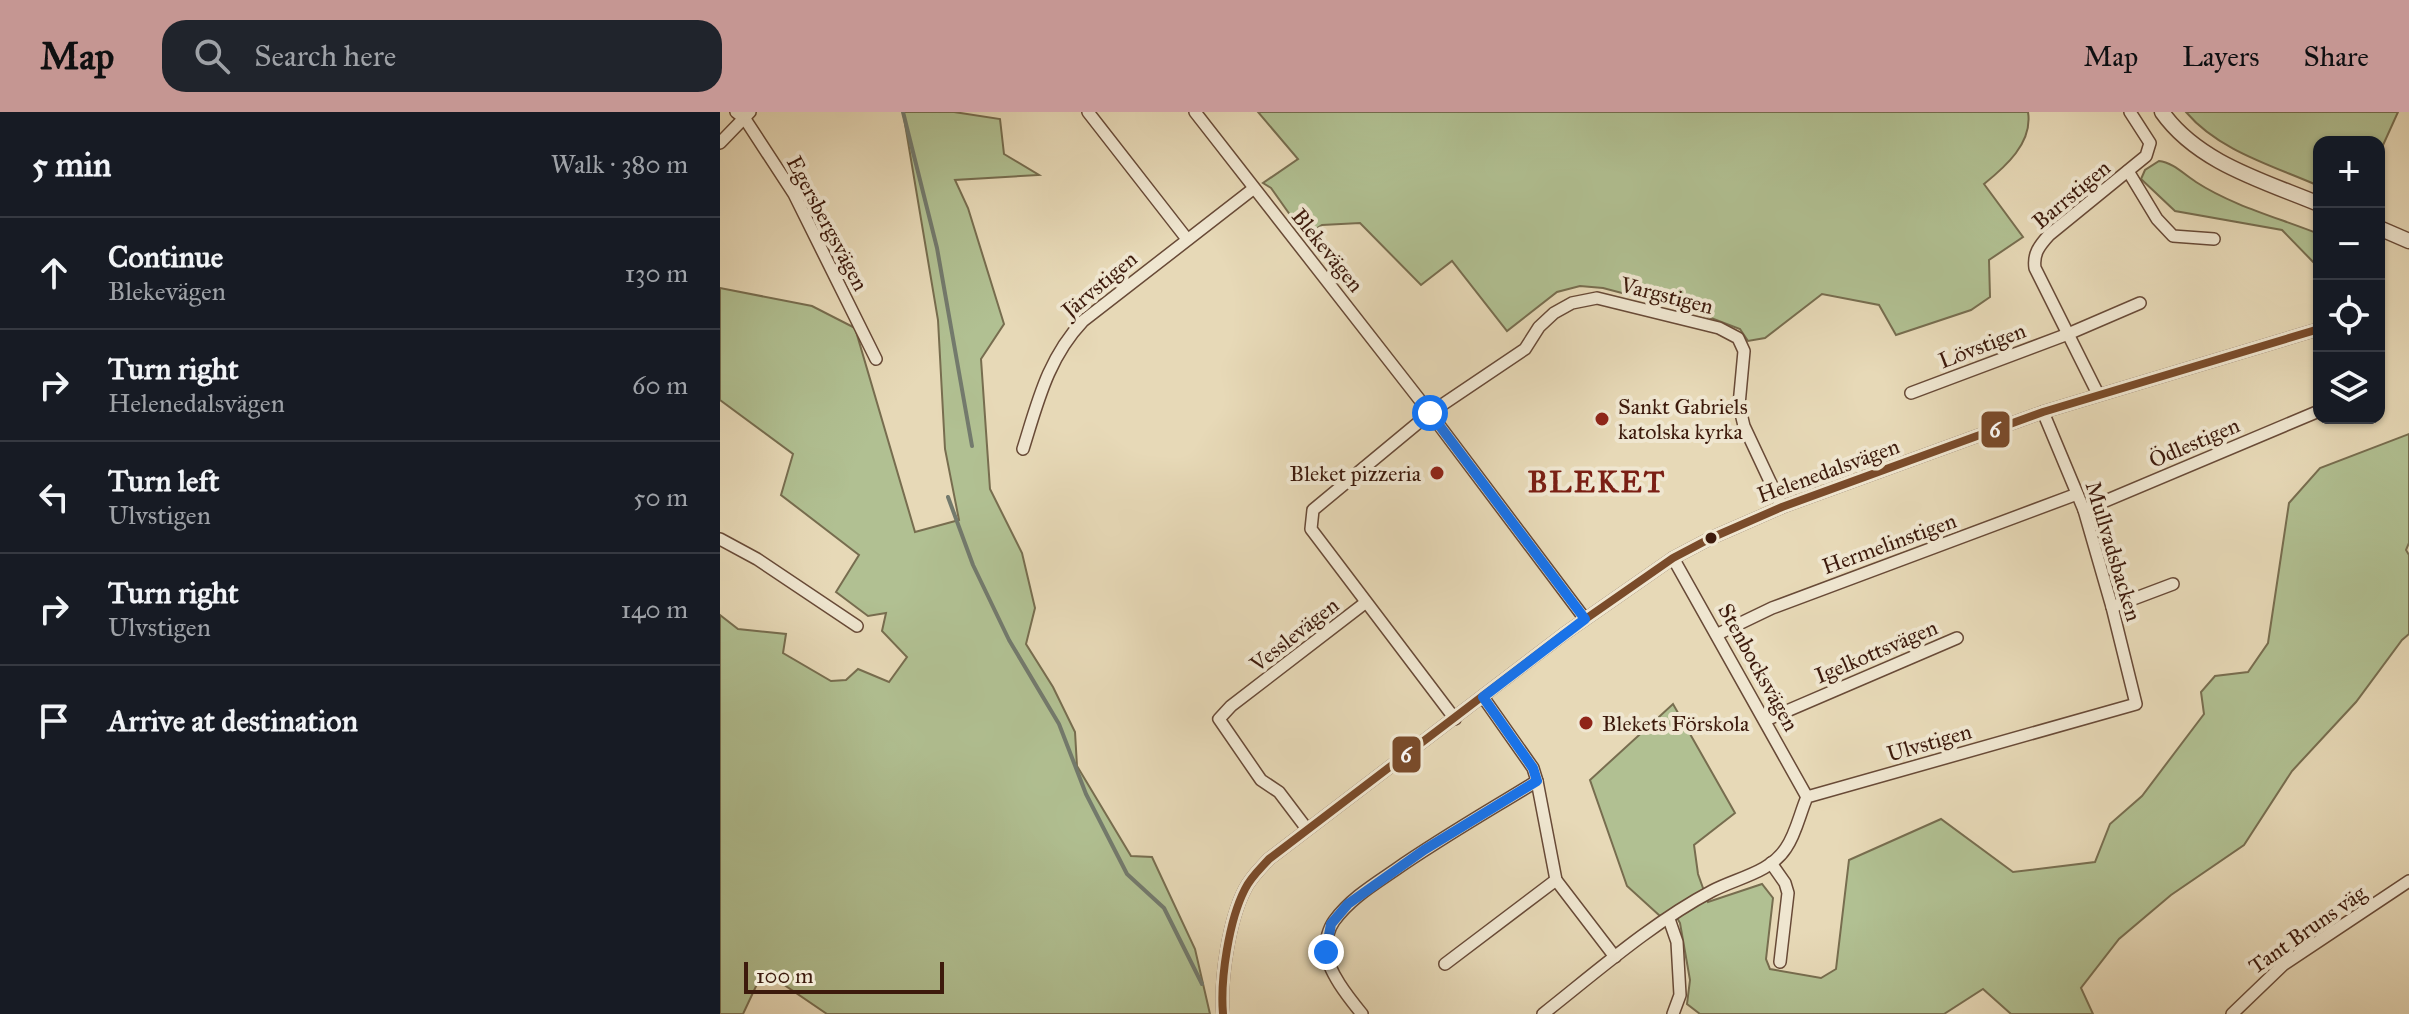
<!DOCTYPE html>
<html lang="en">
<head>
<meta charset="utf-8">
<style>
  :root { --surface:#171b24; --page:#20242c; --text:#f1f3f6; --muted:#9ea1a6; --line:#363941; --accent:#c59692 }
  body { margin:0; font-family:"IM FELL Great Primer",serif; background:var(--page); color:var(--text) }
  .controls { position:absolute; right:24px; top:24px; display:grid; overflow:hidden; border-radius:16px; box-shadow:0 2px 6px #0004 }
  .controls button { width:72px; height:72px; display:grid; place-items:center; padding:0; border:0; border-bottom:2px solid var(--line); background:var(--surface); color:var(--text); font:40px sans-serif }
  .scale { position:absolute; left:24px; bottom:20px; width:200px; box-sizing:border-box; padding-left:8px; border:4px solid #3d1a0c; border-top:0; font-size:22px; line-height:28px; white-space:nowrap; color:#3d1a0c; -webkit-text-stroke:6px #efe6d0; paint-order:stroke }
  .stop { position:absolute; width:24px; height:24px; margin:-18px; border:6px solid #1a73e8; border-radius:50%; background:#fff }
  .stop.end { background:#1a73e8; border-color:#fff; box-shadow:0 2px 8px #0008 }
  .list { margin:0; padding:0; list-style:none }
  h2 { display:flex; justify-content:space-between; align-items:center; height:104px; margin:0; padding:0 32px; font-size:34px }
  h2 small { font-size:26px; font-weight:400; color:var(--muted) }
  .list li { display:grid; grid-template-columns:52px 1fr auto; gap:24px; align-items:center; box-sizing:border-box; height:112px; padding:0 32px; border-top:2px solid var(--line) }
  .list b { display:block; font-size:30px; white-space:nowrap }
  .list p { margin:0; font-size:26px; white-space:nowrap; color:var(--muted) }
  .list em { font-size:26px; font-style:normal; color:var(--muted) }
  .icon { flex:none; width:44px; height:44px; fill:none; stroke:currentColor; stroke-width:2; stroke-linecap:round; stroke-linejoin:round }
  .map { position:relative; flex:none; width:1689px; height:902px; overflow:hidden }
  header { display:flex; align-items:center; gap:48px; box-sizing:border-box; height:112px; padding:0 40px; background:var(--accent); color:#111 }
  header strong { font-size:38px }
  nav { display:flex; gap:44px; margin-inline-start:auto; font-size:28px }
  .search { width:560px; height:72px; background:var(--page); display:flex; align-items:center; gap:20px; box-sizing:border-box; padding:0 28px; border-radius:24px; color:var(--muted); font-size:30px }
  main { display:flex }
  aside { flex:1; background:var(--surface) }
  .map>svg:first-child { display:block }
  .green { fill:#b1c092; stroke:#776d4f; stroke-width:2 }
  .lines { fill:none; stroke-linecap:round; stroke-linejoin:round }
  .stream { stroke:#737a6d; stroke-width:4 }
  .minor-casing { stroke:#684a37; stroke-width:14 }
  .tertiary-casing { stroke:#684a37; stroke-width:17 }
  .minor { stroke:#efe6d0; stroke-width:11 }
  .tertiary { stroke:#efe6d0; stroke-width:14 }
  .bus-1-casing { stroke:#efe6d0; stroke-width:14 }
  .bus-1 { stroke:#7a4b2a; stroke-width:8 }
  .route { stroke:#1a73e8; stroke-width:10 }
  .poi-dot { fill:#8f2418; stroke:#efe6d0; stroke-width:3 }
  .bus-dot { fill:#3d1a0c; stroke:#efe6d0; stroke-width:3 }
  .labels { text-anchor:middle; stroke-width:8; stroke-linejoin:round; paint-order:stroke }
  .street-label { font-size:22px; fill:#3d1a0c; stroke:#efe6d0 }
  .poi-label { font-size:22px; fill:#3d1a0c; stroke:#efe6d0; text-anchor:start }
  .district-label { font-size:30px; font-weight:bold; letter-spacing:2px; fill:#7a1f14; stroke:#efe6d0 }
  .line-badge { stroke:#efe6d0; stroke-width:3 }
  .badge-label { font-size:22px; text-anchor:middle; font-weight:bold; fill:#fff }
</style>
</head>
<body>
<header>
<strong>Map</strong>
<div class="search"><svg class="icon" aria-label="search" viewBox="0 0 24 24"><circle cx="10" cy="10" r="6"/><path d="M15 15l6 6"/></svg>Search here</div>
<nav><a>Map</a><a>Layers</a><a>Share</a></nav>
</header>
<main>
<aside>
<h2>5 min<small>Walk · 380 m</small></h2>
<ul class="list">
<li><svg class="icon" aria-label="ahead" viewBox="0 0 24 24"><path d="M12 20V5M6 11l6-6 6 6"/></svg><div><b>Continue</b><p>Blekevägen</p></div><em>130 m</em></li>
<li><svg class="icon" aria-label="right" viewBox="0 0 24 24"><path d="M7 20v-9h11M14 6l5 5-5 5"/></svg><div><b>Turn right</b><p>Helenedalsvägen</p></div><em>60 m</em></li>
<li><svg class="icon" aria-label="left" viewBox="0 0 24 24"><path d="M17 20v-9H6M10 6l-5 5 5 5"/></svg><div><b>Turn left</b><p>Ulvstigen</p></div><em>50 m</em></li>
<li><svg class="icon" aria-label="right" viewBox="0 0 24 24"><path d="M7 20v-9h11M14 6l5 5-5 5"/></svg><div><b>Turn right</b><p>Ulvstigen</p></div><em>140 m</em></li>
<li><svg class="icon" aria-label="arrive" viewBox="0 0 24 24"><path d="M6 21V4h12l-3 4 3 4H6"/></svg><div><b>Arrive at destination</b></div></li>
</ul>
</aside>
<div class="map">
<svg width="1689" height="902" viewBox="0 0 1689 902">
  <rect width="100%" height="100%" fill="#e7d9b7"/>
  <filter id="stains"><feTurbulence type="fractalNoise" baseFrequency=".0025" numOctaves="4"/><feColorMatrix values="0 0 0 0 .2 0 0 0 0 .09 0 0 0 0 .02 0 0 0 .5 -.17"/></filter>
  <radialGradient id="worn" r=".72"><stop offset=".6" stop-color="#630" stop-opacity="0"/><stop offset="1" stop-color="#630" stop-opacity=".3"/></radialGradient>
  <g class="green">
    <polygon points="183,0 234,0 280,7 284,42 319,63 235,68 248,96 284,212 261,247 270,377 302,441 315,496 306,532 333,575 355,620 357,654 411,744 432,745 475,837 490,902 107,902 51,864 38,870 23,902 0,902 0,503 18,517 66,522 63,541 111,569 126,568 138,557 169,570 187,545 162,519 166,501 148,504 116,480 139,443 61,383 73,342 0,288 0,176 92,194 135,216 195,420 239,408 225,337 218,208"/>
    <path d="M538 0H1308C1313 31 1285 55 1264 72L1303 125 1269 148 1270 185 1251 198 1176 223 1159 193 1102 182 1045 226 1028 229 1020 217 978 201 883 176 860 174 837 180 787 219 732 149 701 173 640 111 602 113 585 124 551 76 543 71 578 47Z"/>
    <path d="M1466 0H1678L1659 42V30H1599V74C1554 54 1499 39 1466 0Z"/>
    <path d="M1439 49C1452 50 1465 63 1476 70 1513 94 1559 106 1599 122V156L1562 118 1455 99 1421 67 1425 58Z"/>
    <polygon points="1689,322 1689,431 1686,438 1689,443 1689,522 1682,528 1636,590 1572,659 1524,733 1451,783 1399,827 1361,876 1373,902 1291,902 1263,877 1224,902 980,902 967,892 970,868 960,811 952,797 940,804 907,774 870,668 953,592 1015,701 974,733 978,762 988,790 1042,772 1053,786 1046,847 1050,857 1101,866 1116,857 1129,748 1221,707 1293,760 1375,750 1390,712 1422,684 1484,602 1481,580 1495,564 1528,560 1548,531 1569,391 1600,356"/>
  </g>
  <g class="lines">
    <g class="stream">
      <polyline points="183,0 217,136 252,334"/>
      <polyline points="228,385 253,453 289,528 339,612 366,682 407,762 444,796 482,872"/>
    </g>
    <defs>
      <g id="minor">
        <polyline points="16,0 25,7 74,82 156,247"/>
        <polyline points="368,0 467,127"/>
        <polyline points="475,0 710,301 865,507"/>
        <polyline points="0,31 30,0"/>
        <polyline points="1408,59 1437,107 1453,124 1494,127"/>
        <polyline points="1191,281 1348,222 1420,191"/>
        <path d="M1378 282 1315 156C1313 142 1319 134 1329 123L1426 44 1430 31 1410 0"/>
        <path d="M303 337C318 289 328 246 363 209L533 77"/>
        <polyline points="1364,398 1599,299"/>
        <polyline points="0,427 37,447 137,514"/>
        <polyline points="953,446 1087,685"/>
        <polyline points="1392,495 1453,472"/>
        <polyline points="998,522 1052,496 1357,382"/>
        <polyline points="735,607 591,417 593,398 710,301 805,237 819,215 834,201 852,191 877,186 999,216 1018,226 1024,239 1019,293 1024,314 1062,395"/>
        <polyline points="1046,608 1237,526"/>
        <polyline points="817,669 836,768 895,845"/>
        <polyline points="587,717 559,680 541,668 499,607 511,594 645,491"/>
        <polyline points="1051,751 1065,771 1068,781 1060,850"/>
        <polyline points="949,807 957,830 960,883 953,902"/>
        <polyline points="725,852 836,768"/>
        <path d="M503 902C500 867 509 808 525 777 531 765 540 757 549 747L844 522 953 446 991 426 1062 395 1323 300 1599 217"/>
        <path d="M642 902C629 886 607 859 606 838 605 829 609 816 614 809 630 787 653 773 675 758 721 726 770 698 817 669L813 656 763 585"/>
        <path d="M823 902C875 861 933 810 992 779 1016 766 1050 761 1066 736 1076 722 1080 701 1087 685L1416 592 1392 495 1364 398 1323 300"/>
        <polyline points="1512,902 1563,853 1689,769"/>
      </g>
      <g id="tertiary">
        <path d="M1442 0C1478 51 1544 69 1599 92"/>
        <polyline points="1659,116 1689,129"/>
      </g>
    </defs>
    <use href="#minor" class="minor-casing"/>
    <use href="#tertiary" class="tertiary-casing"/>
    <use href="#minor" class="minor"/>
    <use href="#tertiary" class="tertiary"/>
    <defs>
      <path id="bus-1" d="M503 902C500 867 509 808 525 777 531 765 540 757 549 747L844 522 953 446 991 426 1062 395 1323 300 1599 217"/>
    </defs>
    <use href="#bus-1" class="bus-1-casing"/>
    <use href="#bus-1" class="bus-1"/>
  </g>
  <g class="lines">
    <polyline class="route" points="606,840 611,812 628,792 704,738 817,669 813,656 763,585 865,507 710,301"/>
  </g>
  <g class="poi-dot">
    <circle cx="882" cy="307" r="8"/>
    <circle cx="717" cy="361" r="8"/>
    <circle cx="866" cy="611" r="8"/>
  </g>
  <circle class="bus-dot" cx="991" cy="426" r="7"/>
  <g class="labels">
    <g class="street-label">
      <text transform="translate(1351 82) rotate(-40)" y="8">Barrstigen</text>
      <text transform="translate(108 111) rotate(62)" y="8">Egersbergsvägen</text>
      <text transform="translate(608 138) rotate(51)" y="8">Blekevägen</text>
      <text transform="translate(379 172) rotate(-40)" y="8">Järvstigen</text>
      <text transform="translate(947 183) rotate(14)" y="8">Vargstigen</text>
      <text transform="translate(1262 233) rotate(-21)" y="8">Lövstigen</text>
      <text transform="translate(1474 330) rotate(-23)" y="8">Ödlestigen</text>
      <text transform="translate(1108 358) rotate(-20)" y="8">Helenedalsvägen</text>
      <text transform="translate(1169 431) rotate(-20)" y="8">Hermelinstigen</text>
      <text transform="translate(1394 439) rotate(73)" y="8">Mullvadsbacken</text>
      <text transform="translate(574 522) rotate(-38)" y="8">Vesslevägen</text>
      <text transform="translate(1156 539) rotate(-23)" y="8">Igelkottsvägen</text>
      <text transform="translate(1039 555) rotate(61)" y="8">Stenbocksvägen</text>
      <text transform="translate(1209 630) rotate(-16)" y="8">Ulvstigen</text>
      <text transform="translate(1587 817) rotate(-35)" y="8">Tant Bruns väg</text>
    </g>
    <g class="poi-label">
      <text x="898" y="302">Sankt Gabriels<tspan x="898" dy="25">katolska kyrka</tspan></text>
      <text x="701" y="369" text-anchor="end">Bleket pizzeria</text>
      <text x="882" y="619">Blekets Förskola</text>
    </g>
    <g class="district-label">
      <text x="877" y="380">BLEKET</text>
    </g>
  </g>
  <g class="line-badge">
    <rect x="1260" y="298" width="31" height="39" rx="8" fill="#7a4b2a"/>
    <rect x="671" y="623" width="31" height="39" rx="8" fill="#7a4b2a"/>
  </g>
  <g class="badge-label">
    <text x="1275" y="325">6</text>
    <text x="686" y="650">6</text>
  </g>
  <rect width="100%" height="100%" filter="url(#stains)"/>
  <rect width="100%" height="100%" fill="url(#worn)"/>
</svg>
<div class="controls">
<button>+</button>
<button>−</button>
<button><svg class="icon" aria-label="locate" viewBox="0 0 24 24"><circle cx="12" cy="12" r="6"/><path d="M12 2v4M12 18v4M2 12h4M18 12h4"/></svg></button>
<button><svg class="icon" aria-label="layers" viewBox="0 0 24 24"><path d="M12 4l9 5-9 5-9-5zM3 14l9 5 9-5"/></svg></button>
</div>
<div class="scale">100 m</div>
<div class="stop" style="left:710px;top:301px"></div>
<div class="stop end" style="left:606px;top:840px"></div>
</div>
</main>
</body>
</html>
